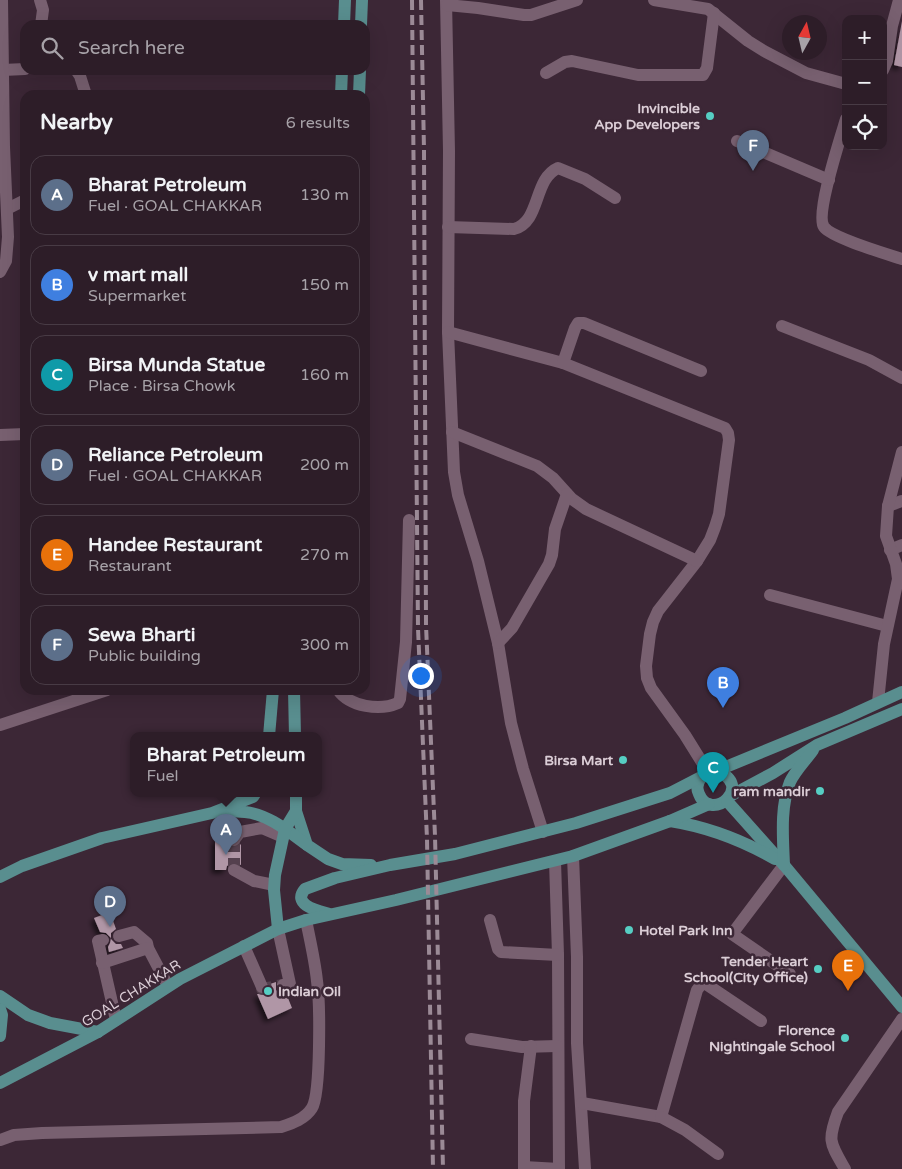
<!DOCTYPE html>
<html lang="en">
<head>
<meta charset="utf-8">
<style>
  :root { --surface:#2d1d28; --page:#352630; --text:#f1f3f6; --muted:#a7a2a8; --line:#483b45; --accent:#8c9099 }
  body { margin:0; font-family:"Varela Round",sans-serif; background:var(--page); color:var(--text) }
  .controls { position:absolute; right:15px; top:15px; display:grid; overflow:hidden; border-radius:10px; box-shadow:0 5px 20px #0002 }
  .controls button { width:45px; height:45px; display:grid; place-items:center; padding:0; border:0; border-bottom:1px solid var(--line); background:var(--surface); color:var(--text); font:25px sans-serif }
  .compass { position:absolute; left:782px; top:15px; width:45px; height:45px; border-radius:50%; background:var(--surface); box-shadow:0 5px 20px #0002; rotate:8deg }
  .you { position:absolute; left:420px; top:675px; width:18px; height:18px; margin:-12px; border:4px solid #fff; border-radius:50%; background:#1a73e8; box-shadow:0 0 0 8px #1a73e833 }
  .badge { display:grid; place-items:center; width:32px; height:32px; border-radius:50%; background:var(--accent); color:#fff; font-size:16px; font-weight:700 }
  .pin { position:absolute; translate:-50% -41px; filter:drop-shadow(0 1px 2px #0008) }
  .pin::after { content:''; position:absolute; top:26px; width:18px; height:15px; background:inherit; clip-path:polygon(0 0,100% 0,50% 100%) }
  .popup { position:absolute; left:130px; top:732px; width:192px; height:65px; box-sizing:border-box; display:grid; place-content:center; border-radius:10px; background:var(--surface); filter:drop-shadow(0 1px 4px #0005); font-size:16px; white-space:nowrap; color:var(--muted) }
  .popup b { font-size:19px; color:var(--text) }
  .popup::after { content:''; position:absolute; left:50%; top:100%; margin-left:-10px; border:10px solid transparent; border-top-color:var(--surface) }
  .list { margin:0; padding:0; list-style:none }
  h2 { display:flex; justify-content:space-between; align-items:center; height:65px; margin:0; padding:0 20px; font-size:21px }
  h2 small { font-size:16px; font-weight:400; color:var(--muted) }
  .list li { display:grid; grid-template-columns:32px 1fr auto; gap:15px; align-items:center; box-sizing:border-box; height:80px; margin:0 10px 10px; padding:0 10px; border:1px solid var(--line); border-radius:15px }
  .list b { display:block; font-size:19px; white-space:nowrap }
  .list p { margin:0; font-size:16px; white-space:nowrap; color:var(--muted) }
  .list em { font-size:16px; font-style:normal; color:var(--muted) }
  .icon { flex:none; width:28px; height:28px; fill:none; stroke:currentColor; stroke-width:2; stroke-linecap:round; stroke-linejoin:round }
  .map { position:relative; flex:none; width:902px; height:1169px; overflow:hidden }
  .search { position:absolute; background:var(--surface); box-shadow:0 5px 20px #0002; left:20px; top:20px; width:350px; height:55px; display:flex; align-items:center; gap:12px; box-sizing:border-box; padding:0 18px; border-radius:15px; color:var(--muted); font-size:19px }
  .panel { position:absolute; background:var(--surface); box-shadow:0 5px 20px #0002; left:20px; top:90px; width:350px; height:605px; border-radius:15px }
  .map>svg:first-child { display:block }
  .building { fill:#b096a6; filter:url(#shadow) }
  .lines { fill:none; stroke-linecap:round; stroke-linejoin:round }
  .minor-tunnel { stroke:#54404e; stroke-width:12; stroke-dasharray:12 6; stroke-linecap:butt }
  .minor { stroke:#786070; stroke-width:12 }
  .major { stroke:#598e8f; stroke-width:12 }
  .rail { stroke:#9b8a96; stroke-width:4; stroke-dasharray:10 5; stroke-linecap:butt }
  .poi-dot { fill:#56cec3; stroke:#3c2736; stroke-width:2 }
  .labels { text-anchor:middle; stroke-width:5; stroke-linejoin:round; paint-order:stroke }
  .poi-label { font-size:14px; font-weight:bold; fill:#dbcdd6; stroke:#3c2736; text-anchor:end }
  .street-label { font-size:14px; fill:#dbcdd6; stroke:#3c2736 }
</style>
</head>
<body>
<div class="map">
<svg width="902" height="1169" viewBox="0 0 902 1169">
  <defs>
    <filter id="shadow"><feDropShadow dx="-3.5" dy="3.5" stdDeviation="2.5" flood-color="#0009"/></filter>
  </defs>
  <rect width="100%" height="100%" fill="#3c2736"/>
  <g class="building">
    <polygon points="902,21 902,67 894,65"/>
    <polygon points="215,839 226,840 227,844 233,848 238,847 241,844 241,865 233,862 227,866 226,870 215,870"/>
    <polygon points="110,912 116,929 111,933 111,939 116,944 121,944 123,948 109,952 108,947 110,943 111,938 106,933 100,932 94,918"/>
    <polygon points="276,982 276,990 280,993 286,993 292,1008 268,1019 257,994 266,994 270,988 270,984"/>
  </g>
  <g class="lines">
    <g class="minor-tunnel">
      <polyline points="234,870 234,840"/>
      <polyline points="262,987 262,989 283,985"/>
    </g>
    <g class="minor">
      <polyline points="40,0 43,10 41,25"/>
      <polyline points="446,0 449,151 448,332 454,472 458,495 478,561 498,643 511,723 523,769 543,832"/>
      <polyline points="654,0 708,9 748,41 764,51 806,73 846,84"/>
      <polyline points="447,5 478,8 524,15 531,15 577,0"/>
      <polyline points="3,70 25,69"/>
      <polyline points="76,70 80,76 86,95"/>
      <polyline points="883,70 887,61 892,26 899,0"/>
      <polyline points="546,73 565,62 572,61 638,75 703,75 707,68 714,13"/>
      <path d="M846 119C841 136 815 215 824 227 832 238 887 254 902 259"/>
      <polyline points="737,141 829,180"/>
      <polyline points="7,209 25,200"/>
      <path d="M448 227 514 229C541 222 533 179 558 168L585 179 615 198"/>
      <polyline points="0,272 6,261 8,237 4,147 2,0"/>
      <polyline points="782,326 869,360 902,378"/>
      <polyline points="448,332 563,363"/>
      <polyline points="701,371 584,323 578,323 575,328 563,363 725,428 728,433 729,440 719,514 715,527 710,540 697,561 658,611 653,622 650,634 646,666 647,678 651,688 685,735 708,772"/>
      <polyline points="452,432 537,466 553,478 572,499 586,509 697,561"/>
      <polyline points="0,435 25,434"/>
      <polyline points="888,506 902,501"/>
      <polyline points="890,550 902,545"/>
      <polyline points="770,595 887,626"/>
      <polyline points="498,643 512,628 549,564 552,555 555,529 567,494"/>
      <path d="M338 690C350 707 380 711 398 703L400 699 406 642 409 520"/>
      <polyline points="878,702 884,644 898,579 896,564 886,536 888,506 902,452"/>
      <polyline points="0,725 107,690"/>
      <polyline points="234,840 240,832 262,828 283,837"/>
      <polyline points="573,856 577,957 577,1043 585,1169"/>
      <polyline points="555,861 558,955 559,1169"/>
      <polyline points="784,865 732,934 790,974"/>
      <polyline points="234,870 254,881 274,885"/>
      <polyline points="490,920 498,949 501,952 558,955"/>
      <polyline points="278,929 290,984 283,985"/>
      <polyline points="119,936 134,932 147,943 148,948 168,986"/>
      <polyline points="103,940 98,941 116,1020"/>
      <polyline points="244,946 262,987"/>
      <polyline points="102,963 148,948"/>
      <polyline points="471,1039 522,1047 557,1046"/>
      <polyline points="582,1103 661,1117 697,990 703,982 761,1021"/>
      <polyline points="661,1117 685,1130 718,1154"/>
      <path d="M0 1140 14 1135 42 1133 281 1127C293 1123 305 1119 312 1108 321 1093 320 1001 317 981 315 961 310 940 306 920"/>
      <polyline points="524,1167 559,1169"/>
      <polyline points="524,1169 524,1101 531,1046"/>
      <path d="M845 1169C830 1143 827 1141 838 1112L902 1019"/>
    </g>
    <g class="major">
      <polyline points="344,25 345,0"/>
      <polyline points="361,25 362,0"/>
      <polyline points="341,95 342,70"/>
      <polyline points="359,95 360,70"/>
      <polyline points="294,690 295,736"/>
      <polyline points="269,736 273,690"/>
      <path d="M716 771C756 785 711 824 699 794 693 781 705 772 716 771L845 718 902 692"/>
      <polyline points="296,794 296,811 307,845 328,859 342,864 371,865"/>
      <polyline points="730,796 773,773 817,745 902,709"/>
      <polyline points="727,801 784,865 902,1007"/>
      <path d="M222 812C229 812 237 811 245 812 268 814 289 832 307 845"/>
      <path d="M670 821C708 827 742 840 775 859"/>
      <path d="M784 865C783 838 780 807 790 782 795 771 806 760 813 750"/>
      <polyline points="0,877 22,866 102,838 212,813 253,797 255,794"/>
      <path d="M329 914C319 911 291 905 305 889L335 878 390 865 455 854 576 823 670 793 701 777"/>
      <polyline points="278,929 274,890 275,875 285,829 296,811"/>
      <polyline points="0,996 28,1015 50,1023 98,1032"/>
      <polyline points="0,1009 2,1015 0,1036"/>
      <polyline points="0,1083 98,1032 180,979 278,929 306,920 396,900 573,856 670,821 709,804"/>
    </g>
    <g class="rail">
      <polyline points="412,0 418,628 427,839 433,1169"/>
      <polyline points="421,0 424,150 426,625 435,836 443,1169"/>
    </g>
  </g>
  <g class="poi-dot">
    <circle cx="710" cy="116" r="5"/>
    <circle cx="623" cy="760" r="5"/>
    <circle cx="820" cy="791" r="5"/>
    <circle cx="629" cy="930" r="5"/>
    <circle cx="818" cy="969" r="5"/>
    <circle cx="268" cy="991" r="5"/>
    <circle cx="845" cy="1038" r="5"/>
  </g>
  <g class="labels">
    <g class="poi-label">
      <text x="700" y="113">Invincible<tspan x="700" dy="16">App Developers</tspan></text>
      <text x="613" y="765">Birsa Mart</text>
      <text x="810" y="796">ram mandir</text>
      <text x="639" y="935" text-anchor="start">Hotel Park Inn</text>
      <text x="808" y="966">Tender Heart<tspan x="808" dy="16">School(City Office)</tspan></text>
      <text x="278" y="996" text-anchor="start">Indian Oil</text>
      <text x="835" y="1035">Florence<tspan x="835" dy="16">Nightingale School</tspan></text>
    </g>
    <g class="street-label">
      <text transform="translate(131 993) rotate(-32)" y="5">GOAL CHAKKAR</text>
    </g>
  </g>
</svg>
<div class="controls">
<button>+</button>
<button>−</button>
<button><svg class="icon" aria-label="locate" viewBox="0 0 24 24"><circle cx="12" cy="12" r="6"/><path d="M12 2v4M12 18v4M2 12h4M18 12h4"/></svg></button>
</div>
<svg class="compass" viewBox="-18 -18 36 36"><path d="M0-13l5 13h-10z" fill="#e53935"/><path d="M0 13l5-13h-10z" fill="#a7a2a8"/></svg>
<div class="you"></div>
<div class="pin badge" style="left:226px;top:855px;background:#5c6f8a">A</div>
<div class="popup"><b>Bharat Petroleum</b>Fuel</div>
<div class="pin badge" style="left:723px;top:708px;background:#3f7fe0">B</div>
<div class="pin badge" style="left:713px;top:793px;background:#0f9aa8">C</div>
<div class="pin badge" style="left:110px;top:927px;background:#5c6f8a">D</div>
<div class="pin badge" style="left:848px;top:991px;background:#e8710a">E</div>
<div class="pin badge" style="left:753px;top:171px;background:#5c6f8a">F</div>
<div class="search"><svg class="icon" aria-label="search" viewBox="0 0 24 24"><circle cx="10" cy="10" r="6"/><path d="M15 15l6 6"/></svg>Search here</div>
<section class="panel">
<h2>Nearby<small>6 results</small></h2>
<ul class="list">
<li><span class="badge" style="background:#5c6f8a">A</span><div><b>Bharat Petroleum</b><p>Fuel · GOAL CHAKKAR</p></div><em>130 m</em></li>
<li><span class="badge" style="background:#3f7fe0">B</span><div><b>v mart mall</b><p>Supermarket</p></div><em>150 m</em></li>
<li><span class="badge" style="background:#0f9aa8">C</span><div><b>Birsa Munda Statue</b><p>Place · Birsa Chowk</p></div><em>160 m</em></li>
<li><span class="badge" style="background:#5c6f8a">D</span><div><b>Reliance Petroleum</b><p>Fuel · GOAL CHAKKAR</p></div><em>200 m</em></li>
<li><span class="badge" style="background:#e8710a">E</span><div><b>Handee Restaurant</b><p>Restaurant</p></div><em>270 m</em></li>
<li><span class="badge" style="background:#5c6f8a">F</span><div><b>Sewa Bharti</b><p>Public building</p></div><em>300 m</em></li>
</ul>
</section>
</div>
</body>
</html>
